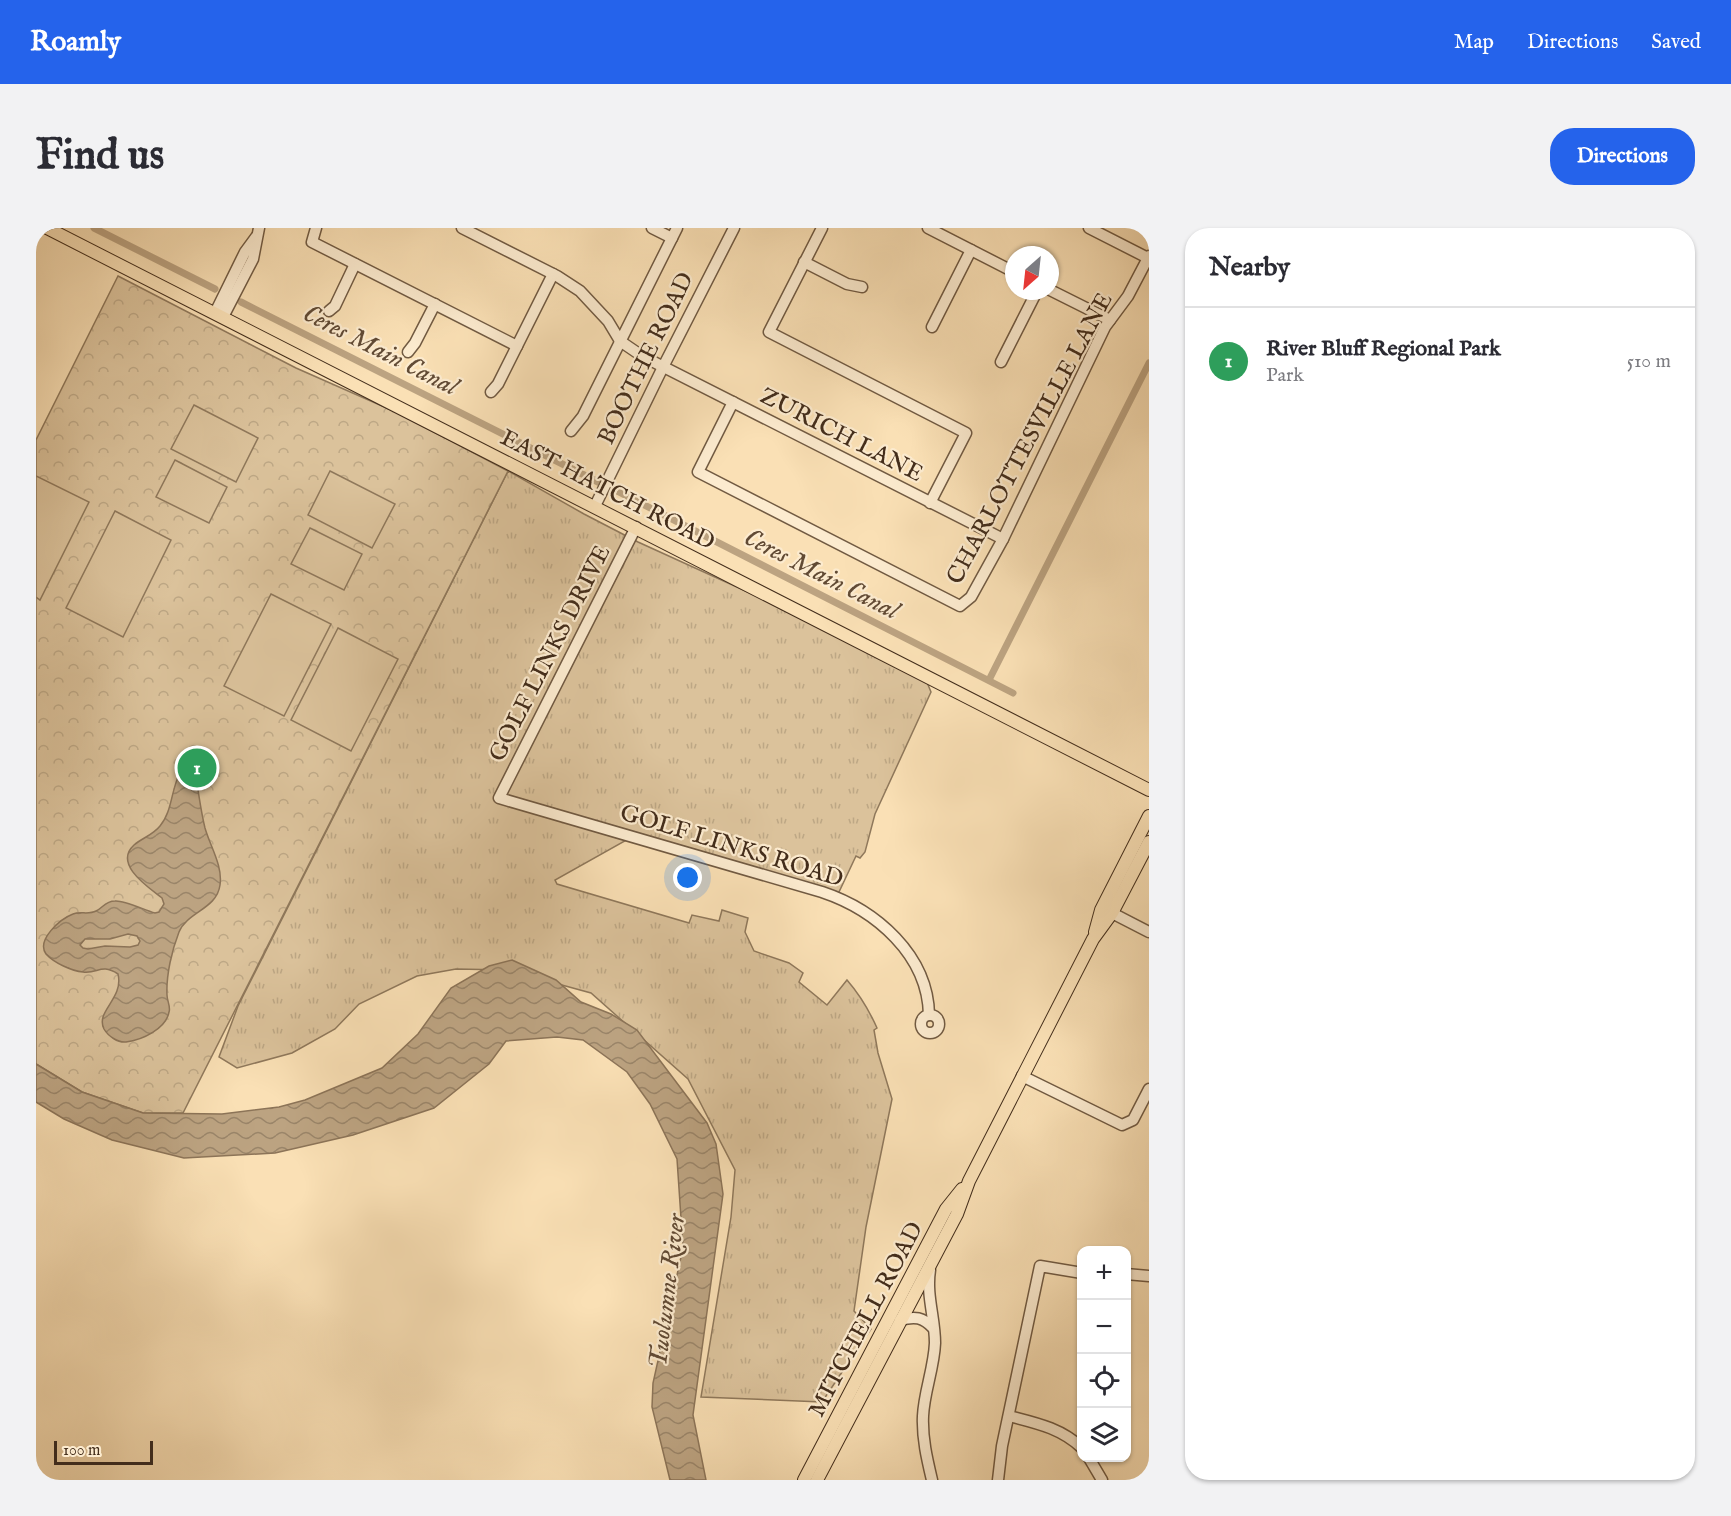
<!DOCTYPE html>
<html lang="en">
<head>
<meta charset="utf-8">
<style>
  :root { --surface:#fff; --page:#f2f2f3; --text:#2b2b33; --muted:#7c7c81; --line:#e1e1e2; --accent:#2563eb }
  body { margin:0; font-family:"IM FELL English",serif; background:var(--page); color:var(--text) }
  .controls { position:absolute; right:18px; bottom:18px; display:grid; overflow:hidden; border-radius:12px; box-shadow:0 2px 4px #0004 }
  .controls button { width:54px; height:54px; display:grid; place-items:center; padding:0; border:0; border-bottom:2px solid var(--line); background:var(--surface); color:var(--text); font:30px sans-serif }
  .compass { position:absolute; left:969px; top:18px; width:54px; height:54px; border-radius:50%; background:var(--surface); box-shadow:0 2px 4px #0004; rotate:207deg }
  .scale { position:absolute; left:18px; bottom:15px; width:99px; box-sizing:border-box; padding-left:6px; border:3px solid #432d1b; border-top:0; font-size:16px; line-height:21px; white-space:nowrap; color:#432d1b; -webkit-text-stroke:4px #fcebcf; paint-order:stroke }
  .you { position:absolute; left:652px; top:650px; width:21px; height:21px; margin:-15px; border:4px solid #fff; border-radius:50%; background:#1a73e8; box-shadow:0 0 0 9px #1a73e833 }
  .badge { display:grid; place-items:center; width:39px; height:39px; border-radius:50%; background:var(--accent); color:#fff; font-size:20px; font-weight:700 }
  .pin { position:absolute; translate:-50% -50%; border:3px solid #fff; box-shadow:0 2px 6px #0006 }
  .list { margin:0; padding:0; list-style:none }
  h2 { display:flex; justify-content:space-between; align-items:center; height:78px; margin:0; padding:0 24px; font-size:26px }
  h2 small { font-size:20px; font-weight:400; color:var(--muted) }
  .list li { display:grid; grid-template-columns:39px 1fr auto; gap:18px; align-items:center; box-sizing:border-box; height:108px; padding:0 24px; border-top:2px solid var(--line) }
  .list b { display:block; font-size:22px; white-space:nowrap }
  .list p { margin:0; font-size:20px; white-space:nowrap; color:var(--muted) }
  .list em { font-size:20px; font-style:normal; color:var(--muted) }
  .icon { flex:none; width:33px; height:33px; fill:none; stroke:currentColor; stroke-width:2; stroke-linecap:round; stroke-linejoin:round }
  .map { position:relative; flex:none; width:1113px; height:1252px; overflow:hidden; border-radius:24px }
  header { display:flex; align-items:center; gap:36px; box-sizing:border-box; height:84px; padding:0 30px; background:var(--accent); color:#fff }
  header strong { font-size:28px }
  nav { display:flex; gap:33px; margin-inline-start:auto; font-size:21px }
  .intro { display:flex; align-items:center; justify-content:space-between; box-sizing:border-box; height:144px; padding:0 36px }
  h1 { margin:0; font-size:42px }
  .button { padding:15px 27px; border-radius:24px; background:var(--accent); color:#fff; font-size:21px; font-weight:700 }
  main { display:flex; gap:36px; padding:0 36px }
  aside { flex:1; background:var(--surface); border-radius:24px; box-shadow:0 2px 4px #0004 }
  .map>svg:first-child { display:block }
  .grass { fill:url(#grass-tufts); stroke:#8f785b; stroke-width:1.5 }
  .park { fill:url(#park-crowns); stroke:#8f785b; stroke-width:1.5 }
  .pitch { fill:#dbc29b; stroke:#8f785b; stroke-width:1.5 }
  .water { fill:url(#water-waves); stroke:#8c7458; stroke-width:1.5; fill-rule:evenodd }
  .lines { fill:none; stroke-linecap:round; stroke-linejoin:round }
  .canal { stroke:#bca381; stroke-width:7 }
  .minor-casing { stroke:#715a42; stroke-width:13 }
  .major-casing { stroke:#432d1b; stroke-width:14 }
  .minor { stroke:#fcebcf; stroke-width:10 }
  .major { stroke:#fae0b5; stroke-width:12 }
  .labels { text-anchor:middle; stroke-width:4.5; stroke-linejoin:round; paint-order:stroke }
  .street-label { font-size:24px; fill:#432d1b; stroke:#fcebcf }
  .water-label { font-size:26px; font-style:italic; fill:#614a34; stroke:#fcebcf }
</style>
</head>
<body>
<header>
<strong>Roamly</strong>
<nav><a>Map</a><a>Directions</a><a>Saved</a></nav>
</header>
<div class="intro"><h1>Find us</h1><a class="button">Directions</a></div>
<main>
<div class="map">
<svg width="1113" height="1252" viewBox="0 0 1113 1252">
  <defs>
    <pattern id="grass-tufts" width="24" height="20" patternUnits="userSpaceOnUse" patternTransform="scale(1.5)"><rect width="24" height="20" fill="#dbc29b"/><path d="M3 7l-1-3M5 7V3M7 7l1-3M15 17l-1-3M17 17v-4M19 17l1-3" fill="none" stroke="#bda785"/></pattern>
    <pattern id="park-crowns" width="20" height="18" patternUnits="userSpaceOnUse" patternTransform="scale(1.5)"><rect width="20" height="18" fill="#dbc29b"/><path d="M2 6a3 3 0 1 1 6 0M12 15a3 3 0 1 1 6 0" fill="none" stroke="#bda785"/></pattern>
    <pattern id="water-waves" width="16" height="10" patternUnits="userSpaceOnUse" patternTransform="scale(1.5)"><rect width="16" height="10" fill="#bca381"/><path d="M0 5q4-4 8 0t8 0" fill="none" stroke="#9a8569"/></pattern>
  </defs>
  <rect width="100%" height="100%" fill="#fae0b5"/>
  <filter id="stains"><feTurbulence type="fractalNoise" baseFrequency=".00333" numOctaves="4"/><feColorMatrix values="0 0 0 0 .2 0 0 0 0 .09 0 0 0 0 .02 0 0 0 .5 -.17"/></filter>
  <radialGradient id="worn" r=".72"><stop offset=".6" stop-color="#630" stop-opacity="0"/><stop offset="1" stop-color="#630" stop-opacity=".3"/></radialGradient>
  <path class="grass" d="M472 243 548 286 602 314 725 370 890 452 895 464 839 586 829 624 824 630 820 628 802 666 601 606 519 652 521 656 653 695 656 687 683 693 686 682 712 690 709 704 718 723 753 735 767 745 763 754 791 777 811 752C824 767 833 782 841 800L838 802 842 825 856 871 830 999 818 1083 835 1101 786 1174 665 1169 695 989 699 942 652 851 555 765 471 742 420 741 381 748 323 776 299 801 256 825 201 840 183 829 202 778Z"/>
  <polygon class="park" points="82,48 260,140 362,185 472,243 147,885 107,885 46,864 0,836 0,212"/>
  <g class="pitch">
    <polygon points="158,177 222,210 200,254 135,221"/>
    <polygon points="139,232 191,259 173,295 120,269"/>
    <polygon points="294,243 359,276 336,320 272,287"/>
    <polygon points="0,248 53,274 4,372 0,369"/>
    <polygon points="79,283 135,312 87,409 30,380"/>
    <polygon points="274,300 326,326 308,362 255,336"/>
    <polygon points="235,366 295,396 248,488 188,458"/>
    <polygon points="302,400 362,431 315,523 255,492"/>
  </g>
  <g class="water">
    <path d="M151 543 160 550C163 567 165 584 169 600 174 618 187 638 184 657 181 681 151 684 143 704 136 722 130 747 131 767 131 773 135 779 133 784 130 801 106 812 90 814 82 815 72 808 68 801 59 783 88 771 82 746 65 735 62 746 47 744 36 743 18 735 10 726 0 712 24 691 37 686 44 683 53 687 60 683 67 680 69 673 79 673 88 672 108 682 119 685L123 684 128 676 126 670C112 659 77 636 98 617 106 610 117 607 124 598 136 584 135 563 143 547ZM92 706 101 708 104 713 102 717 94 719 69 718 52 721 47 720 44 717 49 711H74Z"/>
    <polygon points="476,732 520,752 545,774 575,786 601,802 671,895 680,916 687,966 657,1187 670,1252 634,1252 616,1179 617,1155 647,1020 641,931 614,876 591,844 547,812 521,809 470,813 453,836 398,880 317,907 239,925 148,930 76,912 28,891 0,874 0,836 46,864 107,885 186,886 243,879 269,872 346,840 382,806 415,760 453,738"/>
  </g>
  <g class="lines">
    <g class="canal">
      <polyline points="58,0 179,61"/>
      <polyline points="205,74 562,254"/>
      <polyline points="577,261 977,465"/>
      <polyline points="953,452 1113,135"/>
    </g>
    <defs>
      <g id="minor">
        <polyline points="280,0 276,14 481,118"/>
        <polyline points="426,0 521,48 544,63 572,93 584,113 606,128 967,311"/>
        <polyline points="616,0 636,10"/>
        <polyline points="786,0 733,104 930,205 894,275"/>
        <polyline points="892,0 978,44"/>
        <polyline points="1053,0 1112,30"/>
        <polyline points="768,34 811,56 826,59"/>
        <polyline points="1014,62 1074,92"/>
        <polyline points="293,83 299,78 319,36"/>
        <polyline points="179,85 209,24 220,9"/>
        <polyline points="187,89 217,31 223,0"/>
        <polyline points="896,99 935,22"/>
        <polyline points="372,124 379,115 399,76"/>
        <polyline points="965,134 1001,63"/>
        <polyline points="455,164 462,156 517,46"/>
        <polyline points="697,174 662,244 924,378 935,369 967,311 1069,99 1092,68 1113,28"/>
        <polyline points="535,203 547,188 641,0"/>
        <polyline points="559,278 627,139 698,0"/>
        <path d="M600 299 463 570 786 664C840 682 892 727 893 787"/>
        <polyline points="1076,685 1113,704"/>
        <circle cx="894" cy="796" r="9"/>
        <polyline points="986,848 1086,897 1097,892 1113,861"/>
        <path d="M894 1042C890 1067 899 1090 899 1115 898 1140 888 1164 887 1188 886 1210 891 1231 896 1252"/>
        <polyline points="1090,1046 1113,1048"/>
        <path d="M864 1092C879 1088 887 1089 897 1100"/>
        <path d="M973 1188C1000 1195 1025 1200 1046 1220"/>
        <polyline points="1053,1230 1066,1252"/>
        <polyline points="962,1252 966,1218 1004,1038 1046,1045"/>
      </g>
      <g id="major">
        <polyline points="11,0 1113,562"/>
        <polyline points="1059,704 1065,682 1113,588"/>
        <polyline points="768,1252 910,981 926,961"/>
        <polyline points="781,1252 921,986 933,953 1057,711 1076,685 1113,614"/>
      </g>
    </defs>
    <use href="#minor" class="minor-casing"/>
    <use href="#major" class="major-casing"/>
    <use href="#minor" class="minor"/>
    <use href="#major" class="major"/>
  </g>
  <g class="labels">
    <g class="street-label">
      <text transform="translate(609 130) rotate(-64)" y="8">BOOTHE ROAD</text>
      <text transform="translate(806 206) rotate(27)" y="8">ZURICH LANE</text>
      <text transform="translate(993 210) rotate(-62)" y="8">CHARLOTTESVILLE LANE</text>
      <text transform="translate(572 261) rotate(27)" y="8">EAST HATCH ROAD</text>
      <text transform="translate(513 425) rotate(-63)" y="8">GOLF LINKS DRIVE</text>
      <text transform="translate(696 617) rotate(17)" y="8">GOLF LINKS ROAD</text>
      <text transform="translate(829 1091) rotate(-62)" y="8">MITCHELL ROAD</text>
    </g>
    <g class="water-label">
      <text transform="translate(345 121) rotate(27)" y="9">Ceres Main Canal</text>
      <text transform="translate(786 345) rotate(27)" y="9">Ceres Main Canal</text>
      <text transform="translate(630 1063) rotate(-83)" y="9">Tuolumne River</text>
    </g>
  </g>
  <rect width="100%" height="100%" filter="url(#stains)"/>
  <rect width="100%" height="100%" fill="url(#worn)"/>
</svg>
<div class="controls">
<button>+</button>
<button>−</button>
<button><svg class="icon" aria-label="locate" viewBox="0 0 24 24"><circle cx="12" cy="12" r="6"/><path d="M12 2v4M12 18v4M2 12h4M18 12h4"/></svg></button>
<button><svg class="icon" aria-label="layers" viewBox="0 0 24 24"><path d="M12 4l9 5-9 5-9-5zM3 14l9 5 9-5"/></svg></button>
</div>
<svg class="compass" viewBox="-18 -18 36 36"><path d="M0-13l5 13h-10z" fill="#e53935"/><path d="M0 13l5-13h-10z" fill="#7c7c81"/></svg>
<div class="scale">100 m</div>
<div class="you"></div>
<div class="pin badge" style="left:161px;top:540px;background:#2e9e5b">1</div>
</div>
<aside>
<h2>Nearby<small></small></h2>
<ul class="list">
<li><span class="badge" style="background:#2e9e5b">1</span><div><b>River Bluff Regional Park</b><p>Park</p></div><em>510 m</em></li>
</ul>
</aside>
</main>
</body>
</html>
